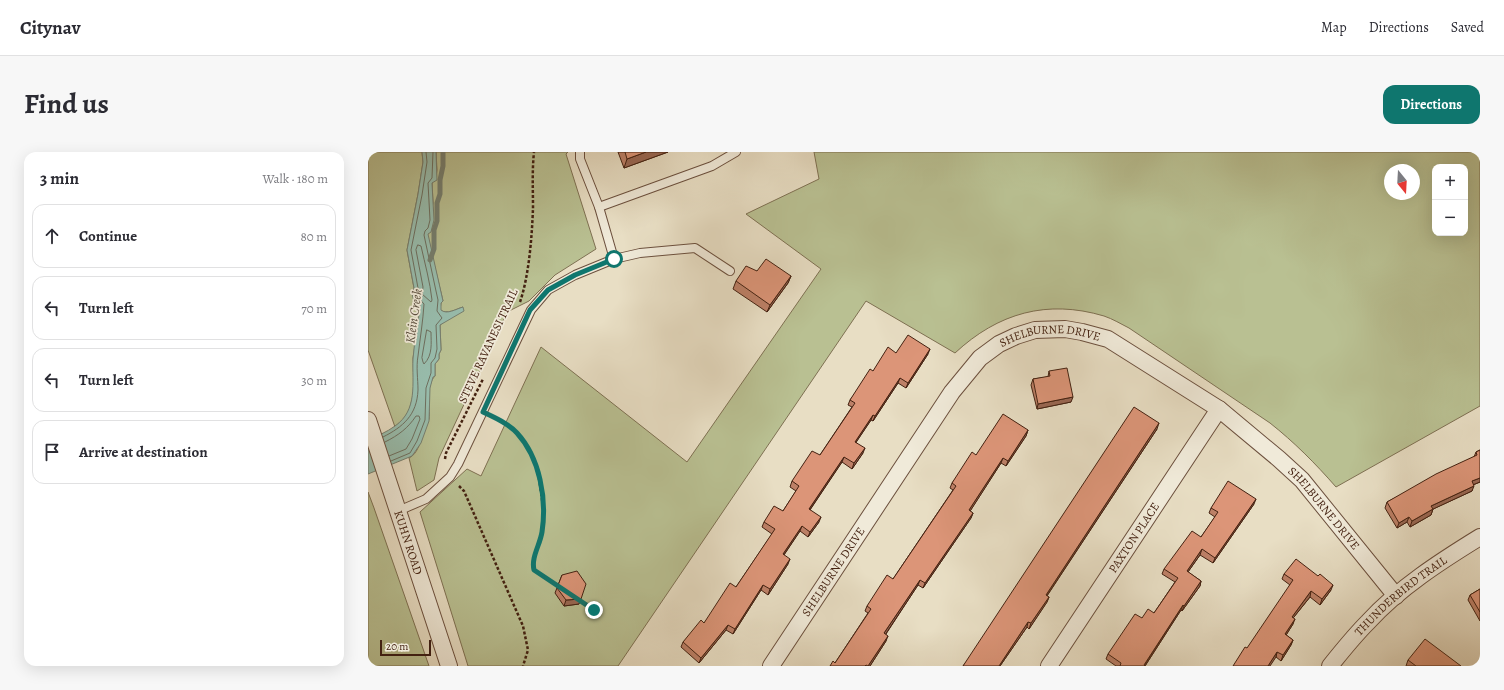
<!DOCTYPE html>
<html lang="en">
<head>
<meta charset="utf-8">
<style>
  :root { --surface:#fff; --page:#f7f7f7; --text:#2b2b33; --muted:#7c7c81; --line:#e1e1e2; --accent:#0f766e }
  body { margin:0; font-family:Alegreya,serif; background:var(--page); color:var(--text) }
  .controls { position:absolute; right:12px; top:12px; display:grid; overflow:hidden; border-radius:8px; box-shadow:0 4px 16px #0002 }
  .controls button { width:36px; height:36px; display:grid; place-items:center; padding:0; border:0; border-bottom:1px solid var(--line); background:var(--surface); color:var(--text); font:20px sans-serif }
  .compass { position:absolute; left:1016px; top:12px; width:36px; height:36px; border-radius:50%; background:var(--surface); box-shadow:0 4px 16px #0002; rotate:162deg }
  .scale { position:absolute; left:12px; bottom:10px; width:51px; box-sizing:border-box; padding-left:4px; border:2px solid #432111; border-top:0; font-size:11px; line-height:14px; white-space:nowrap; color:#432111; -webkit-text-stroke:3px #f0ead9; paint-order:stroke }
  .stop { position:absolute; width:12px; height:12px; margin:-9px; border:3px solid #0f766e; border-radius:50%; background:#fff }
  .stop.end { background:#0f766e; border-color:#fff; box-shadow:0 1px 4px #0008 }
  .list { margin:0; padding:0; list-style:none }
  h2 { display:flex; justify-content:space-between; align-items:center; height:52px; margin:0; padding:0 16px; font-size:17px }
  h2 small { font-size:13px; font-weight:400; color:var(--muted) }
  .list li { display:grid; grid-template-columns:26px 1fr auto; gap:12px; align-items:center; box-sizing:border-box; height:64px; margin:0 8px 8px; padding:0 8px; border:1px solid var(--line); border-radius:12px }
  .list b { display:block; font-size:15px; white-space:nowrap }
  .list em { font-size:13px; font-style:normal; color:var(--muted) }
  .icon { flex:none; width:22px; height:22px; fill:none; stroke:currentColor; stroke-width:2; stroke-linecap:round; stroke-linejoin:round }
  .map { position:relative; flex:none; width:1112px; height:514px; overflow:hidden; border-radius:12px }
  header { display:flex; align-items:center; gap:24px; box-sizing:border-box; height:56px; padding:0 20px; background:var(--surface); border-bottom:1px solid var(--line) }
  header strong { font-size:19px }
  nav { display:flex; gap:22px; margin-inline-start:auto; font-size:14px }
  .intro { display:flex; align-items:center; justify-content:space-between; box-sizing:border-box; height:96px; padding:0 24px }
  h1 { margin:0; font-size:28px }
  .button { padding:10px 18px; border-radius:12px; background:var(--accent); color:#fff; font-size:14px; font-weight:700 }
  main { display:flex; gap:24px; padding:0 24px }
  aside { flex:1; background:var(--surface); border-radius:12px; box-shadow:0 4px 16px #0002 }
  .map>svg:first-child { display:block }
  .green { fill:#b9c092; stroke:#7e7052; fill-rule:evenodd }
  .water { fill:#98bdad; stroke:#767f6f }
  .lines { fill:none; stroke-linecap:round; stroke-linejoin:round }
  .shore { stroke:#6e6f5f; stroke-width:1 }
  .stream { stroke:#767f6f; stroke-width:5 }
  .service-casing { stroke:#6c503e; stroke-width:10 }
  .minor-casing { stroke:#6c503e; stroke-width:18 }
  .path { stroke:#432111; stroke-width:2.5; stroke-dasharray:3 2; stroke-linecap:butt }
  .service { stroke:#f0ead9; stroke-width:8 }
  .minor { stroke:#f0ead9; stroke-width:16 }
  .wall { fill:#bd8067; stroke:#432111 }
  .shaded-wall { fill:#9a6854; stroke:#432111 }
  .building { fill:#dc9578; stroke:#432111 }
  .route { stroke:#0f766e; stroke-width:5 }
  .labels { text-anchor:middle; stroke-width:3.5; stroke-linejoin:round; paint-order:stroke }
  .street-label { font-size:12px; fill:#432111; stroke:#f0ead9 }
  .water-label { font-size:13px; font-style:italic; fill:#5c5040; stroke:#f0ead9 }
</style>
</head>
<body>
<header>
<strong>Citynav</strong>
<nav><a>Map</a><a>Directions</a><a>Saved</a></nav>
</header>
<div class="intro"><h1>Find us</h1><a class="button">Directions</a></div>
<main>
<aside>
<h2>3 min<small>Walk · 180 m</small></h2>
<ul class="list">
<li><svg class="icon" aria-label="ahead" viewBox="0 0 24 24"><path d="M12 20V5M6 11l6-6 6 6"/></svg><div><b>Continue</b></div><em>80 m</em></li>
<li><svg class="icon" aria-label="left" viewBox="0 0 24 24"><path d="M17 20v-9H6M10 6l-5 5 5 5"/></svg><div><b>Turn left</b></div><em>70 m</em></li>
<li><svg class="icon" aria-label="left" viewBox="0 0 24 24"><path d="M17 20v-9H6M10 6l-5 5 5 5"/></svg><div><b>Turn left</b></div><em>30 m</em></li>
<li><svg class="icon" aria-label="arrive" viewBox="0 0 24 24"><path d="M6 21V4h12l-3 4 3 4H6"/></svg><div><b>Arrive at destination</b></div></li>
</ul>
</aside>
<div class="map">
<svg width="1112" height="514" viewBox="0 0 1112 514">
  <rect width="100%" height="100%" fill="#e8dec4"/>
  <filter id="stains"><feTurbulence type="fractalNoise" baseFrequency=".005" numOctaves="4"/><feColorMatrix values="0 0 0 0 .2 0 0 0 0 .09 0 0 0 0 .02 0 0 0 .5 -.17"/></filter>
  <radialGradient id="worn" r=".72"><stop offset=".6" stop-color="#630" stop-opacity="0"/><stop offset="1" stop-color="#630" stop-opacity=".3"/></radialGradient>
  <g class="green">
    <polygon points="0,0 54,0 55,10 50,42 39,98 46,136 52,152 50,174 45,206 46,240 41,259 35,268 27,275 0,198"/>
    <path d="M68 0H200L198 2 228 97 187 123 161 149 139 160 71 306 66 328 49 339 41 306C50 302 53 288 56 279 57 275 60 271 61 267 63 255 57 234 67 224V212L71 207V202L73 198 72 173 95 155C88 157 79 163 72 158L73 151 75 149 59 82 65 51 64 31 68 25 69 18Z"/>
    <path d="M446 0H1112V254L968 335C947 311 926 290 902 271L761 176C753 172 745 167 736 164 679 147 630 161 587 201L498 149 250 514H100L52 360 99 317 113 324 173 195 319 310 453 117 378 62 451 27ZM1067 15H1097V81H1067ZM1022 18H1046V42H1022Z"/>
    <polygon points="0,340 6,356 61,514 0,514"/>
  </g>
  <path class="water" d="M54 0H68L69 28 64 31 66 68 63 80 60 82 75 149 73 151V158C79 163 88 157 95 155L96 159 72 173 73 198 71 202V207L67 212V224L65 225 62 236 61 269 53 291 44 304 0 322V288C9 284 19 280 27 274 50 258 44 231 45 207 46 189 51 170 52 152L46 149 44 142 46 136 39 98 50 42 55 10Z"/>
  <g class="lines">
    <g class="shore">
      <path d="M50 93 53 94C57 112 62 130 64 148L63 150 54 142 55 135 48 98Z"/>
      <path d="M59 178 63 180C63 191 65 203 56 212L55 210 54 206Z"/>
      <path d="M15 285C35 275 49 263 50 238 50 227 48 215 50 204 52 187 55 169 56 152L48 143 50 136 43 98 54 43 59 10 58 0"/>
      <path d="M17 290C31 283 40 276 48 264H51L52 267 44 287 38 297 21 304"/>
      <polyline points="23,309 42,301 49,289 57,268 58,236 63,221 63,211 67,206 69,197 68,173 74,166 69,159 70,148 68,139 56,83 57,79 60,76 62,68 60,31 64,26 65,0"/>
    </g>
    <polyline class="stream" points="62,108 66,97 66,78 69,69 69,51 72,42 72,28 75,14 75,0"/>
    <defs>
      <g id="service">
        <polyline points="212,0 212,7 231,55 246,107"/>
        <polyline points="231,55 344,14 368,0"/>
        <polyline points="30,359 58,347 82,325 90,312 163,158 180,138 207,123 246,107 272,101 327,96 362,119"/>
      </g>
      <g id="minor">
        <path id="s1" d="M0 268 81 514"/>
        <path id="s2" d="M403 514 584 240 612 206 631 192 648 184 667 178 697 177 714 180 740 187 851 257 911 307 934 328 1028 444"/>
        <path id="s3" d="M681 514 851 257"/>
        <path id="s4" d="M962 514C974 499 986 484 1000 470 1031 436 1073 409 1112 385"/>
      </g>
    </defs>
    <use href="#service" class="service-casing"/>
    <use href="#minor" class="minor-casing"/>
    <g class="path">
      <path d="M152 150C161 124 164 84 165 56 165 37 164 19 166 0"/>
      <path d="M125 265C159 282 168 303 173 340 175 354 177 369 173 383 171 395 163 406 166 418L192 435"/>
      <polyline points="77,307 78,301 115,227"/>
      <polyline points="91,334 96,339 155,474 160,498 155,514"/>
      <polyline points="211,448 226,458"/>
    </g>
    <use href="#service" class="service"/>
    <use href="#minor" class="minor"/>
  </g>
  <g class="wall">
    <polygon points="250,0 300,0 256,16"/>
    <polygon points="389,119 423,124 420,131 399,160 365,137 368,129"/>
    <polygon points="528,201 560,202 538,236 530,231 505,269 503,268 488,290 495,301 484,317 474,310 442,358 451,370 440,385 432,379 416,403 420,412 400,443 393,438 365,482 358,478 331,511 313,495 315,490 336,471 368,435 404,382 394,375 396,370 415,359 428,339 422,335 424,329 452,303 484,255 480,253 482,248 505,219"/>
    <polygon points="681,219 703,250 669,257 663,233 665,227 680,225"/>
    <polygon points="789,277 679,444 681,445 679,450 661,477 659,475 632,514 595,514"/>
    <polygon points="660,278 658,284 638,314 633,311 602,359 605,361 603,366 555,436 550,433 518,482 518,489 502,514 462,514 467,511 500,461 497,459 499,454 525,427 585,338 582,336 584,331 608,303"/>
    <polygon points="1112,298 1112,330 1105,333 1104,339 1065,357 1063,363 1042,375 1039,370 1029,376 1017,356 1019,350 1106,305 1108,300"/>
    <polygon points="886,352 845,411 832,403 820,420 833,429 832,434 814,459 813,458 777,514 748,514 738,507 740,502 774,466 786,461 807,430 794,422 796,417 833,385 847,365 841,361 843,356"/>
    <polygon points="916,422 963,438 952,453 942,445 925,466 925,472 918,483 925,488 923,493 913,509 908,505 922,433 914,427"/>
    <polygon points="194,423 211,452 196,454 187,441"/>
    <polygon points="1112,437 1112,469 1100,448 1102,443"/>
    <polygon points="1040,508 1093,514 1038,514"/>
  </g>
  <g class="shaded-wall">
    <polygon points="278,0 300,0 256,16 259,7"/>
    <polygon points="423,124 420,131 399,160 402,153"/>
    <polygon points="562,197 560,202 538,236 540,231"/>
    <polygon points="532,226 530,231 505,269 507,264"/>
    <polygon points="705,245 703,250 669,257 670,252"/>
    <polygon points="505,263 503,268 485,295 487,290"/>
    <polygon points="791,271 789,277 676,448 678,443"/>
    <polygon points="660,278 658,284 638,314 640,309"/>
    <polygon points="497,296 495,301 484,317 486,311"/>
    <polygon points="476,305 474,310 439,362 441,357"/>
    <polygon points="635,306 633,311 599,364 601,358"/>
    <polygon points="1112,326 1112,330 1102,334 1104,329"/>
    <polygon points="1106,334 1104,339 1061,359 1063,354"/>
    <polygon points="888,347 886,352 845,411 847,406"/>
    <polygon points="1065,357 1063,363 1042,375 1044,369"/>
    <polygon points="605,361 603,366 555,436 557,431"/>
    <polygon points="453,365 451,370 440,385 442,380"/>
    <polygon points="1041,365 1039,370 1029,376 1031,371"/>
    <polygon points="434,374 432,379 413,407 415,402"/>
    <polygon points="834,397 832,403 817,424 819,419"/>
    <polygon points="422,407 420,412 400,443 402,437"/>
    <polygon points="552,428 550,433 515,486 516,481"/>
    <polygon points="833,429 832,434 814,459 816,454"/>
    <polygon points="395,433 393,438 365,482 367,477"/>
    <polygon points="965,433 963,438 952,453 954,447"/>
    <polygon points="943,439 942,445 922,470 924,465"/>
    <polygon points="681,445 679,450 661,477 663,471"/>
    <polygon points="213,447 211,452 196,454 198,448"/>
    <polygon points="815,453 813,458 777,514 776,514"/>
    <polygon points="927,467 925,472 915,488 917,482"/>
    <polygon points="660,470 659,475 632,514 631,514"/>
    <polygon points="360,473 358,478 331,511 333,506"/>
    <polygon points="520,484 518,489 502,514 500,514"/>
    <polygon points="925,488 923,493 913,509 915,503"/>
    <polygon points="909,500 908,505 902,514 900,514"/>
  </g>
  <g class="building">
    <polygon points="257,0 278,0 259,7"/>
    <polygon points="398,107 423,124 402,153 368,129 378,114 389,119"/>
    <polygon points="540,183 562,197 540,231 532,226 507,264 505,263 487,290 497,296 486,311 476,305 441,357 453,365 442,380 434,374 415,402 422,407 402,437 395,433 367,477 360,473 333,506 315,490 333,468 336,471 362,431 368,435 407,377 396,370 406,354 415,359 431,334 424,329 444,299 452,303 487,251 482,248 502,217 505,219 520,195 528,201"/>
    <polygon points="699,216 705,245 670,252 665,227 682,224 681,219"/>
    <polygon points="766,255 791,271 678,443 681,445 663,471 660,470 631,514 595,514"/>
    <polygon points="635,262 660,278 640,309 635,306 601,358 605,361 557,431 552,428 516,481 520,484 500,514 498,513 497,514 462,514 465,509 467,511 503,457 499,454 519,423 525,427 588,334 584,331 604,300 608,303"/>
    <polygon points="1112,298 1112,326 1104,329 1106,334 1063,354 1065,357 1044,369 1041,365 1031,371 1019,350 1068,322 1109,303 1108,300"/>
    <polygon points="860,329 888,347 847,406 834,397 819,419 833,429 816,454 815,453 776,513 777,514 752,514 753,511 740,502 767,462 774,466 780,457 786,461 810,426 796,417 824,379 833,385 850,360 843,356"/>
    <polygon points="928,407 950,424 952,422 965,433 954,447 943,439 924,465 927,467 917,482 925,488 915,503 909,500 900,514 865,514 877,495 879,496 925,428 916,422"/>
    <polygon points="209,419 218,432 213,447 198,448 189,436 194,423"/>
    <polygon points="1112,437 1112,460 1102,443"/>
    <polygon points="1057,487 1093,514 1048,514 1040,508"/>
  </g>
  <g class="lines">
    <path class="route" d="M226 458 166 418C163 405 172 393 174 380 179 347 172 306 149 281 140 271 127 266 115 260L162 158 180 138 207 123 246 107"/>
  </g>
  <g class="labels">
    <g class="street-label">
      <text dy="4" stroke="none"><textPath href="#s2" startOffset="449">SHELBURNE DRIVE</textPath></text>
      <text transform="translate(120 194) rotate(-65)" y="4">STEVE RAVANESI TRAIL</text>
      <text dy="4" stroke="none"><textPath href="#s2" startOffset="785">SHELBURNE DRIVE</textPath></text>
      <text dy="4" stroke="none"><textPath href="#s3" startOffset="154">PAXTON PLACE</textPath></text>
      <text dy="4" stroke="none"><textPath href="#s1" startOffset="129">KUHN ROAD</textPath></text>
      <text dy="4" stroke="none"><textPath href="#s2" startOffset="113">SHELBURNE DRIVE</textPath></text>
      <text dy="4" stroke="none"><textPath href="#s4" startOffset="100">THUNDERBIRD TRAIL</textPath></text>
    </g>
    <g class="water-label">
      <text transform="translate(45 164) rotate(-82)" y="5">Klein Creek</text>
    </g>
  </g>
  <rect width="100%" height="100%" filter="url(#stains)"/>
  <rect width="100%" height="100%" fill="url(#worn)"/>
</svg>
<div class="controls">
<button>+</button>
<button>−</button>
</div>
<svg class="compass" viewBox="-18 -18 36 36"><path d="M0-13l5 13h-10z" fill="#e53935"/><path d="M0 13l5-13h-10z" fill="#7c7c81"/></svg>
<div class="scale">20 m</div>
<div class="stop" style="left:246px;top:107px"></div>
<div class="stop end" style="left:226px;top:458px"></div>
</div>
</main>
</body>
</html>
